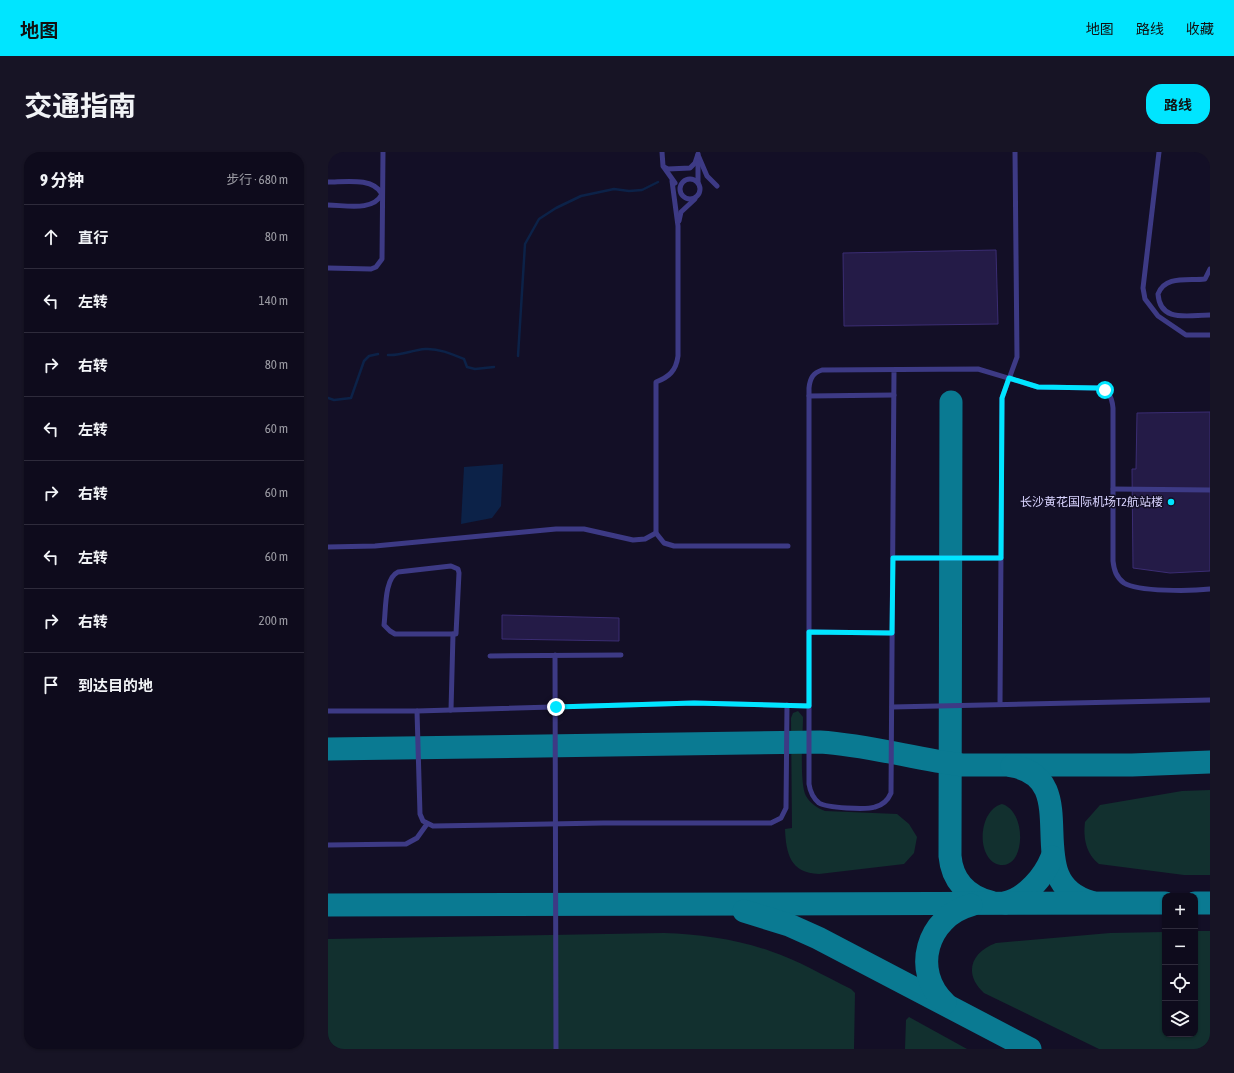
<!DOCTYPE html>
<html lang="zh">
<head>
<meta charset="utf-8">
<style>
  :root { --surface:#0e0b1c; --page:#171425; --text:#f1f3f6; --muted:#9b9ba3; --line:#2e2b3b; --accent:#00e5ff }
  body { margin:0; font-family:"Asap Condensed","Noto Sans SC",sans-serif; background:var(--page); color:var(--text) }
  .controls { position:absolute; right:12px; bottom:12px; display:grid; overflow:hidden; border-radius:8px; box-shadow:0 1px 3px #0004 }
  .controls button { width:36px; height:36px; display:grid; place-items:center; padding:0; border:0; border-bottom:1px solid var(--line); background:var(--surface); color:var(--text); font:20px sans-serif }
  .stop { position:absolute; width:12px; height:12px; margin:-9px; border:3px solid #00e5ff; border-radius:50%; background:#fff }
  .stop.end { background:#00e5ff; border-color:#fff; box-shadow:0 1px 4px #0008 }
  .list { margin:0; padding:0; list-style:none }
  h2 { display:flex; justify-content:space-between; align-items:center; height:52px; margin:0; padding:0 16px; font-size:17px }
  h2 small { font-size:13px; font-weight:400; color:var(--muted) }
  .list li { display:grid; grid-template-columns:26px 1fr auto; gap:12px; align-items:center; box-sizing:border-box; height:64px; padding:0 16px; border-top:1px solid var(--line) }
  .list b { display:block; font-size:15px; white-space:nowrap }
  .list em { font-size:13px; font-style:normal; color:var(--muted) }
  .icon { flex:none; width:22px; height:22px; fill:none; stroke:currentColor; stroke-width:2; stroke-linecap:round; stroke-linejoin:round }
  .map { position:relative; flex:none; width:882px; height:897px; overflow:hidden; border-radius:16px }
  header { display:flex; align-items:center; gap:24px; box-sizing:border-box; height:56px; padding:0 20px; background:var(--accent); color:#111 }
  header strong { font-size:19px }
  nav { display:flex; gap:22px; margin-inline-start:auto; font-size:14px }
  .intro { display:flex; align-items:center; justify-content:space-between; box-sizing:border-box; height:96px; padding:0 24px }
  h1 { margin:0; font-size:28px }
  .button { padding:10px 18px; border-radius:16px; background:var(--accent); color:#111; font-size:14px; font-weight:700 }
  main { display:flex; gap:24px; padding:0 24px }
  aside { flex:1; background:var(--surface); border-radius:16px; box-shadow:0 1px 3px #0004 }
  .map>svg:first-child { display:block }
  .green { fill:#12302f }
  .water { fill:#0c2248 }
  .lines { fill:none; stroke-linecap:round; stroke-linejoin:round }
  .stream { stroke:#0c2248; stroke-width:2.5 }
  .taxiway { stroke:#0a7a92; stroke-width:23 }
  .building { fill:#241b47; stroke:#3b2d73 }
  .lane { stroke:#3d3a85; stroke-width:5 }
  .route { stroke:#00e5ff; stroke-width:5 }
  .poi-dot { fill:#00e5ff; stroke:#130f26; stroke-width:1.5 }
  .labels { text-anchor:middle; stroke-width:3; stroke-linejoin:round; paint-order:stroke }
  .poi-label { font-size:12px; fill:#d9d4ff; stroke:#130f26; text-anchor:end }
</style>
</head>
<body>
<header>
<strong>地图</strong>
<nav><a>地图</a><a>路线</a><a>收藏</a></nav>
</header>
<div class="intro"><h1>交通指南</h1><a class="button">路线</a></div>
<main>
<aside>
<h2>9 分钟<small>步行 · 680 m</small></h2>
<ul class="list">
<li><svg class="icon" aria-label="ahead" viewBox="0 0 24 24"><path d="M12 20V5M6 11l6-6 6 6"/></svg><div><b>直行</b></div><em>80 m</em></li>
<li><svg class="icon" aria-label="left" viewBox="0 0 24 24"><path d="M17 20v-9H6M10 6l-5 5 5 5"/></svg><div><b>左转</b></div><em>140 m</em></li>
<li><svg class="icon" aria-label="right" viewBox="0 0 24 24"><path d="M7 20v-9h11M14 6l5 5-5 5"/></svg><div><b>右转</b></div><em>80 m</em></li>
<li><svg class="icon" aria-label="left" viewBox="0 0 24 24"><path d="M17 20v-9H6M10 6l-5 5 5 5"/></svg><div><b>左转</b></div><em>60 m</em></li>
<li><svg class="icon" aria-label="right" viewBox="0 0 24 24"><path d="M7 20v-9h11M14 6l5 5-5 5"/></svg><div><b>右转</b></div><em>60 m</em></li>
<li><svg class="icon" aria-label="left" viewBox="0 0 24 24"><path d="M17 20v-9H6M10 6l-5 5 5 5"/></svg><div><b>左转</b></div><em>60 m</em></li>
<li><svg class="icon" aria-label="right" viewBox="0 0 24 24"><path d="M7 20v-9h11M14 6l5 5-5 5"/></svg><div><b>右转</b></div><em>200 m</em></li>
<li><svg class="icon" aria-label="arrive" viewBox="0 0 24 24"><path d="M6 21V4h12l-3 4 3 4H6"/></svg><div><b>到达目的地</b></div></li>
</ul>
</aside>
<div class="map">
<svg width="882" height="897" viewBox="0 0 882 897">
  <rect width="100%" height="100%" fill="#130f26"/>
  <g class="green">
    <path d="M470 559 475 565C475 582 471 631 478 644 482 651 489 656 497 659L569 662 581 672 589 685 586 701 576 712 491 722C462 721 458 701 457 677L464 676 463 566 465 561Z"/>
    <path d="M882 638V723H856L771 712C758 702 755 686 757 670L772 653 854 639Z"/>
    <path d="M674 652C698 659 698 712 675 713 648 713 648 659 674 652Z"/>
    <path d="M867 779H882V897H771L656 841C635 822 643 800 668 791L782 781 837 780V882H867Z"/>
    <path d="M336 781C371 782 408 787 442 799 470 808 496 824 523 837L527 841 526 897H0V787Z"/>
    <polygon points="581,865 639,897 577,897 578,868"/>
  </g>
  <polygon class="water" points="175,312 173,354 164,366 133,372 136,315"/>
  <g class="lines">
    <g class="stream">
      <path d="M60 203C73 204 84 198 97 197 110 196 124 202 136 207L139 215 147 217 166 215"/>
      <polyline points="190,204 197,92 211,67 228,56 253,44 286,37 301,39 314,38 330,30"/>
      <polyline points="0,246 6,248 23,246 36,209 41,204 50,202"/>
    </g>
    <g class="taxiway">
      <path d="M623 250 622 704C624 728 639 744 662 750"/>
      <path d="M0 597 492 590C541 593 586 607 634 613H804L882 610"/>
      <path d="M684 614C760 627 688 730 763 750"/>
      <path d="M677 751C698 746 716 725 724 705"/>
      <polyline points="867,751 882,751"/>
      <polyline points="0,753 837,751"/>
      <polyline points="416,759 461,773 490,786 702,897"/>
      <path d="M617 851C583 819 599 765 643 753"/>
    </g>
  </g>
  <g class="building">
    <polygon points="668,98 670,172 516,174 515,101"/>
    <polygon points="882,260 882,419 842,421 805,416 804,317 808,317 809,261"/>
    <polygon points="174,463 291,466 291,489 174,487"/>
  </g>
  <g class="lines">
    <g class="lane">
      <polyline points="334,0 335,14 347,31"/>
      <polyline points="831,0 815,136 817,147 830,164 858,183 882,183"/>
      <polyline points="370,3 379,24 389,34"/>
      <polyline points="336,15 340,17 362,16 367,11 370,2"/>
      <circle cx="362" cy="37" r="10"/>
      <path d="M344 29 350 74V204C348 219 341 225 328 230V381L336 391 346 394H460"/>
      <path d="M0 30C17 30 45 25 54 42 45 60 17 53 0 53"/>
      <polyline points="370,31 370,10"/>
      <polyline points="351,69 353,60 367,47"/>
      <polyline points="0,116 43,117 48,115 54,107 55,0"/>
      <path d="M882 117 877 127C860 129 837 123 830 142 832 171 860 163 882 163"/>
      <path d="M566 218 563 641C560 648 555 653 547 655 538 658 499 656 491 651 485 646 482 639 481 632V236C482 226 485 221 494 218L650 217 710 235 770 236C781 239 784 245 785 256V409C786 418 788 425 796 431 810 440 864 439 882 437"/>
      <polyline points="481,244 566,243"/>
      <polyline points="785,337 882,338"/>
      <polyline points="0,395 47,394 228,377 256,377 305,388 317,387 328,381"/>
      <polyline points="565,406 673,406"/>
      <path d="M123 414 130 417 131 421 128 482H67L62 479 56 473C58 459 56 426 70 420Z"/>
      <polyline points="481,480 564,481"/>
      <polyline points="227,503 228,897"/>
      <polyline points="162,504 293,503"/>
      <polyline points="672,552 674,246 689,205 687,0"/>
      <polyline points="564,555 882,548"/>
      <polyline points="123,558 125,482"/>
      <polyline points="0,559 89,559 366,551 481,554"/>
      <polyline points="89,559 92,662 95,669 105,674 275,671 443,671 453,666 458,656 459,553"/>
      <polyline points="0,693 78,692 89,686 99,672"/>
    </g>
  </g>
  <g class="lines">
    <polyline class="route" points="228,555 366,551 481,554 481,480 564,481 565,406 673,406 674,246 681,226 710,235 770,236 777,238"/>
  </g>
  <circle class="poi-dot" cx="843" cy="350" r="4"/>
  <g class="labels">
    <g class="poi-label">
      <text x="835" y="354">长沙黄花国际机场T2航站楼</text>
    </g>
  </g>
</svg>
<div class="controls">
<button>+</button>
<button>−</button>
<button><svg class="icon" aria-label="locate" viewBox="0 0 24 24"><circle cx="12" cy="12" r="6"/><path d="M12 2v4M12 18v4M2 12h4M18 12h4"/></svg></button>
<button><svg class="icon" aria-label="layers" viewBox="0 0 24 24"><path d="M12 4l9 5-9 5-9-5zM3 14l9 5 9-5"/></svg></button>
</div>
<div class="stop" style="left:777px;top:238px"></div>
<div class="stop end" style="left:228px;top:555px"></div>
</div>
</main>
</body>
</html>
